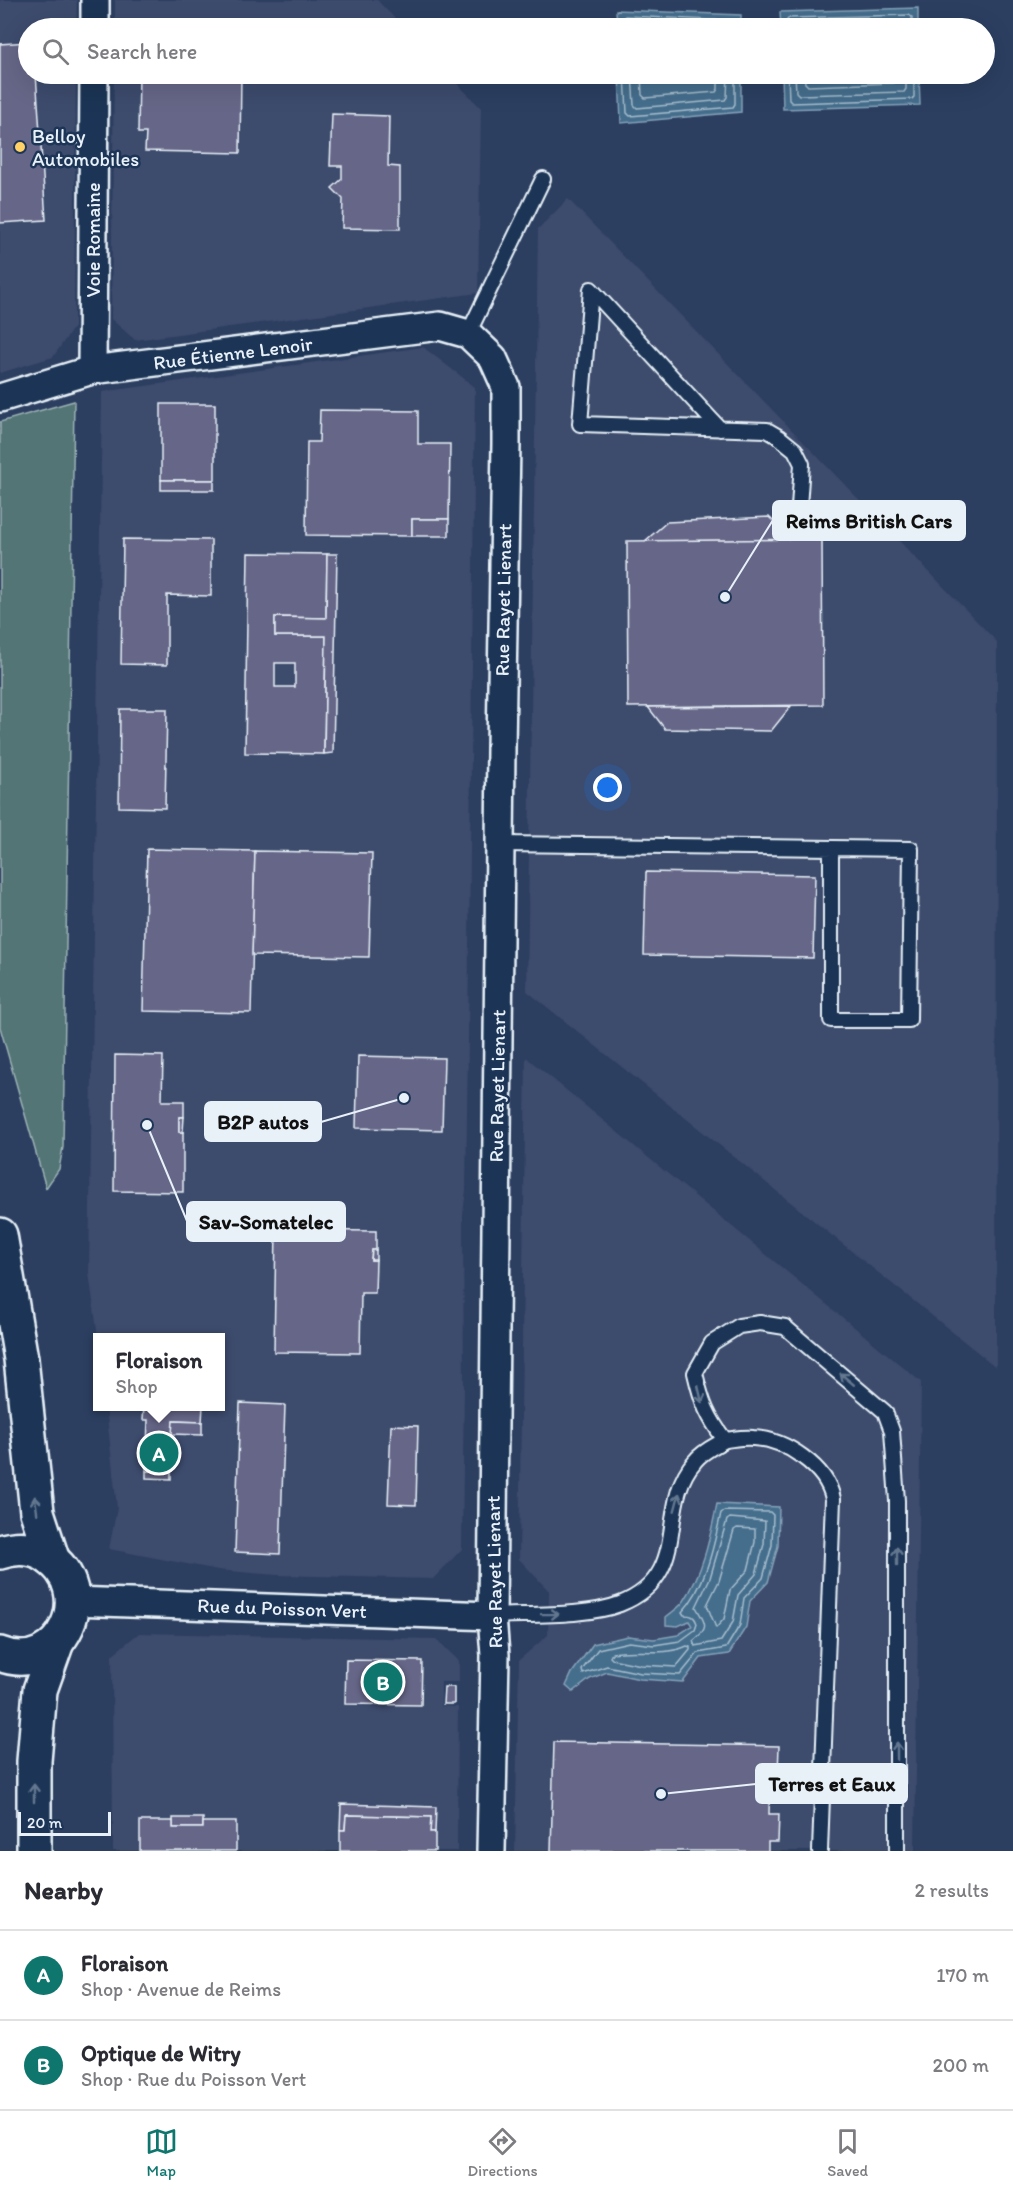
<!DOCTYPE html>
<html lang="en">
<head>
<meta charset="utf-8">
<style>
  :root { --surface:#fff; --page:#f2f2f3; --text:#2b2b33; --muted:#7c7c81; --line:#e1e1e2; --accent:#0f766e }
  body { margin:0; font-family:Itim,sans-serif; background:var(--page); color:var(--text) }
  .scale { position:absolute; left:18px; bottom:15px; width:93px; box-sizing:border-box; padding-left:6px; border:3px solid #e8f1f8; border-top:0; font-size:16px; line-height:21px; white-space:nowrap; color:#e8f1f8; -webkit-text-stroke:4px #1d3557; paint-order:stroke }
  .you { position:absolute; left:608px; top:788px; width:21px; height:21px; margin:-15px; border:4px solid #fff; border-radius:50%; background:#1a73e8; box-shadow:0 0 0 9px #1a73e833 }
  .badge { display:grid; place-items:center; width:39px; height:39px; border-radius:50%; background:var(--accent); color:#fff; font-size:20px; font-weight:700 }
  .pin { position:absolute; translate:-50% -50%; border:3px solid #fff; box-shadow:0 2px 6px #0006 }
  .popup { position:absolute; left:93px; top:1333px; width:132px; height:78px; box-sizing:border-box; display:grid; place-content:center; border-radius:0px; background:var(--surface); filter:drop-shadow(0 2px 4px #0005); font-size:20px; white-space:nowrap; color:var(--muted) }
  .popup b { font-size:22px; color:var(--text) }
  .popup::after { content:''; position:absolute; left:50%; top:100%; margin-left:-12px; border:12px solid transparent; border-top-color:var(--surface) }
  .list { margin:0; padding:0; list-style:none }
  h2 { display:flex; justify-content:space-between; align-items:center; height:78px; margin:0; padding:0 24px; font-size:26px }
  h2 small { font-size:20px; font-weight:400; color:var(--muted) }
  .list li { display:grid; grid-template-columns:39px 1fr auto; gap:18px; align-items:center; box-sizing:border-box; height:90px; padding:0 24px; border-top:2px solid var(--line) }
  .list b { display:block; font-size:22px; white-space:nowrap }
  .list p { margin:0; font-size:20px; white-space:nowrap; color:var(--muted) }
  .list em { font-size:20px; font-style:normal; color:var(--muted) }
  .icon { flex:none; width:33px; height:33px; fill:none; stroke:currentColor; stroke-width:2; stroke-linecap:round; stroke-linejoin:round }
  .map { position:relative; flex:none; width:1013px; height:1851px; overflow:hidden }
  .search { position:absolute; background:var(--surface); box-shadow:0 6px 24px #0002; left:18px; right:18px; top:18px; height:66px; display:flex; align-items:center; gap:15px; box-sizing:border-box; padding:0 21px; border-radius:33px; color:var(--muted); font-size:22px }
  .sheet { height:258px; background:var(--surface) }
  nav { display:flex; justify-content:space-around; align-items:center; box-sizing:border-box; height:84px; border-top:2px solid var(--line); background:var(--surface); font-size:16px; color:var(--muted) }
  nav a { display:grid; justify-items:center; gap:3px }
  nav .on { color:var(--accent) }
  .map>svg:first-child { display:block }
  .built { fill:#3d4b6d }
  .green { fill:#537575; stroke:#9eb3b6; stroke-width:1.5 }
  .water { fill:#456e8d; stroke:#86a2b8; stroke-width:1.5 }
  .lines { fill:none; stroke-linecap:round; stroke-linejoin:round }
  .shore { stroke:#a7bdcd; stroke-width:1.5 }
  .building { fill:#668; stroke:#e8f1f8; stroke-width:1.5; fill-rule:evenodd }
  .service-casing { stroke:#e8f1f8; stroke-width:18 }
  .minor-casing { stroke:#e8f1f8; stroke-width:32 }
  .secondary-casing { stroke:#e8f1f8; stroke-width:38 }
  .service { stroke:#1d3557; stroke-width:14 }
  .minor { stroke:#1d3557; stroke-width:27 }
  .secondary { stroke:#1d3557; stroke-width:33 }
  .oneway { stroke:#64778f }
  .poi-dot { fill:#ffd166; stroke:#1d3557; stroke-width:2 }
  .labels { text-anchor:middle; stroke-width:5; stroke-linejoin:round; paint-order:stroke }
  .poi-label { font-size:20px; fill:#e8f1f8; stroke:#1d3557; text-anchor:start }
  .street-label { font-size:20px; fill:#e8f1f8; stroke:#1d3557 }
  .leader { fill:none; stroke:#e8f1f8; stroke-width:2 }
  .callout-dot { fill:#e8f1f8; stroke:#1d3557; stroke-width:2 }
  .callout { fill:#e8f1f8; stroke:#e8f1f8; stroke-width:2 }
  .callout-label { font-size:21px; text-anchor:middle; font-weight:bold; fill:#111 }
</style>
</head>
<body>
<div class="map">
<svg width="1013" height="1851" viewBox="0 0 1013 1851">
  <rect width="100%" height="100%" fill="#2c3f61"/>
  <filter id="ink" filterUnits="userSpaceOnUse"><feTurbulence type="fractalNoise" baseFrequency=".0167" numOctaves="2"/><feDisplacementMap in="SourceGraphic" scale="12" xChannelSelector="R" yChannelSelector="G"/><feConvolveMatrix kernelMatrix="1 2 1 2 8 2 1 2 1" color-interpolation-filters="sRGB"/></filter>
  <g filter="url(#ink)">
    <g class="built">
      <polygon points="0,0 77,0 76,28 28,28 28,74 76,74 74,327 53,357 0,373"/>
      <polygon points="115,0 377,0 404,28 115,28"/>
      <polygon points="114,74 448,74 481,108 478,293 135,340 111,319"/>
      <polygon points="568,199 997,642 996,1367 527,991 538,229"/>
      <polygon points="423,347 475,387 468,1041 466,1190 463,1214 464,1388 462,1549 433,1579 276,1575 218,1570 109,1549 117,1508 106,1407 220,1406 220,1338 98,1337 89,1273 102,392"/>
      <polygon points="526,1057 921,1382 915,1851 515,1851 519,1660 548,1635 549,1591 519,1559"/>
      <polygon points="139,1633 436,1639 459,1661 459,1682 441,1682 441,1706 458,1707 457,1851 113,1851 112,1655"/>
    </g>
    <polygon class="green" points="74,401 63,1147 59,1169 46,1188 0,1027 0,422"/>
    <g class="water">
      <polygon points="918,8 918,28 781,28 780,12"/>
      <polygon points="616,10 741,15 741,28 617,28"/>
      <polygon points="619,74 741,74 741,112 621,123"/>
      <polygon points="782,74 919,74 920,105 783,109"/>
      <path d="M717 1504 779 1507 778 1546 768 1582 750 1601 746 1627 729 1654 701 1658 683 1682 640 1679 607 1672 590 1679 573 1692 566 1686 572 1673 593 1644 628 1636 654 1639 678 1635 692 1626 689 1621 678 1626 666 1625V1617C672 1612 680 1607 684 1601 703 1573 710 1537 717 1504Z"/>
    </g>
    <g class="lines">
      <g class="shore">
        <polyline points="622,28 622,18 625,16 732,21 735,23 735,28"/>
        <polyline points="630,28 633,24 727,28"/>
        <polyline points="786,28 787,20 789,18 909,15 912,17 912,28"/>
        <polyline points="794,28 797,25 902,22 904,24 905,28"/>
        <polyline points="625,74 627,113 630,116 733,107 735,104 735,74"/>
        <polyline points="632,74 634,105 637,108 725,100 727,97 728,74"/>
        <polyline points="641,74 642,95 645,98 716,92 718,89 718,74"/>
        <polyline points="788,74 789,100 792,103 912,99 914,97 914,74"/>
        <polyline points="795,74 796,92 799,95 904,92 906,89 906,74"/>
        <polyline points="804,74 805,83 808,86 894,83 897,81 897,74"/>
        <path d="M724 1511 770 1512 773 1515 772 1545 763 1578 744 1598 740 1625 726 1648 698 1653 680 1675 641 1673 607 1666 583 1674 582 1670 598 1649 629 1642 654 1645 680 1641 695 1630 697 1624C695 1616 691 1615 684 1615L682 1612C706 1587 714 1545 721 1513Z"/>
        <path d="M730 1518 765 1521 764 1544 756 1574 738 1595 733 1622 721 1641 695 1646 693 1641C711 1627 705 1623 696 1607L710 1578 727 1520Z"/>
        <polygon points="737,1528 755,1529 755,1542 748,1570 730,1590 724,1619 716,1628 707,1605 719,1581 734,1530"/>
        <path d="M687 1646 690 1647V1650L676 1667 641 1665 612 1659 610 1657 612 1653C637 1648 663 1657 687 1646Z"/>
      </g>
    </g>
    <g class="building">
      <polygon points="28,42 28,74 36,74 46,220 0,223 0,44"/>
      <polygon points="139,74 241,74 240,153 145,151 146,133 138,133"/>
      <polygon points="332,114 389,116 388,166 400,167 400,229 342,228 343,199 332,188 342,179 342,166 330,166"/>
      <rect x="161" y="404" width="54" height="76"/>
      <polygon points="320,410 418,411 418,444 450,444 449,519 412,519 412,536 306,535 307,442 319,442"/>
      <rect x="161" y="480" width="53" height="10"/>
      <polygon points="769,517 792,540 645,541 667,522"/>
      <rect x="412" y="519" width="37" height="17"/>
      <polygon points="123,539 211,540 211,596 167,595 167,665 121,664"/>
      <polygon points="822,539 823,705 628,707 627,541"/>
      <path d="M248 553 327 554 326 618 275 617V636H326L324 754 245 753ZM275 663H295V687H275Z"/>
      <polygon points="327,554 337,554 333,753 324,754 326,636 275,636 275,617 326,618"/>
      <polygon points="791,706 771,731 665,729 648,707"/>
      <polygon points="120,709 167,709 165,808 119,807"/>
      <polygon points="147,849 255,851 251,1013 143,1011"/>
      <polygon points="255,851 372,853 369,957 252,955"/>
      <polygon points="646,872 815,875 813,958 644,955"/>
      <polygon points="115,1055 163,1056 162,1101 184,1101 184,1117 179,1117 179,1132 183,1132 183,1192 114,1191"/>
      <polygon points="358,1056 444,1058 442,1130 356,1128"/>
      <polygon points="179,1117 184,1117 183,1132 179,1132"/>
      <polygon points="276,1230 376,1231 376,1250 372,1250 371,1260 376,1260 375,1293 361,1293 360,1353 274,1352"/>
      <polygon points="372,1250 376,1250 376,1260 371,1260"/>
      <polygon points="240,1403 285,1405 280,1554 235,1552"/>
      <polygon points="144,1406 203,1406 202,1422 173,1421 171,1472 146,1471 148,1420 143,1420"/>
      <polygon points="173,1421 202,1422 202,1435 172,1434"/>
      <polygon points="391,1425 418,1426 416,1505 388,1504"/>
      <polygon points="146,1471 171,1472 171,1479 146,1478"/>
      <polygon points="346,1660 422,1661 421,1705 345,1704"/>
      <polygon points="444,1687 454,1687 454,1704 443,1704"/>
      <polygon points="554,1742 779,1746 778,1774 770,1774 769,1814 779,1814 778,1842 768,1842 768,1851 551,1851"/>
      <polygon points="341,1804 436,1807 435,1832 430,1832 431,1817 346,1815 345,1830 340,1830"/>
      <polygon points="346,1815 431,1817 430,1832 435,1832 435,1851 340,1851 340,1830 345,1830"/>
      <rect x="173" y="1818" width="30" height="10"/>
      <polygon points="140,1821 173,1821 173,1828 203,1828 203,1822 236,1822 236,1851 140,1851"/>
    </g>
    <g class="lines">
      <defs>
        <g id="service">
          <polyline points="468,334 543,179"/>
          <polyline points="720,429 591,289 580,424 767,430 779,437 795,450 802,464 799,507"/>
          <polyline points="500,844 911,849 909,1020 831,1020 831,849"/>
          <path d="M492 1616C529 1614 586 1617 620 1604 694 1575 655 1506 695 1461 703 1451 715 1446 725 1440"/>
          <path d="M820 1851 833 1499C827 1467 785 1439 753 1438 744 1437 734 1439 725 1440 707 1416 702 1403 695 1373L712 1343 739 1326 760 1323 785 1327 885 1412 892 1431 897 1501V1851"/>
        </g>
        <g id="minor">
          <polyline points="95,28 95,0"/>
          <polyline points="92,370 94,74"/>
          <polyline points="0,398 92,370 440,326 468,334 493,358 506,387 506,443 501,749 492,1616 495,1655 491,1851"/>
          <polyline points="73,1601 492,1616"/>
        </g>
        <g id="secondary">
          <polyline points="0,1235 21,1359 37,1512 53,1561"/>
          <path d="M0 1552C15 1547 31 1547 45 1555 102 1590 61 1678 0 1654"/>
          <polyline points="34,1851 34,1761 40,1690 57,1642"/>
        </g>
      </defs>
      <use href="#service" class="service-casing"/>
      <use href="#minor" class="minor-casing"/>
      <use href="#secondary" class="secondary-casing"/>
      <use href="#service" class="service"/>
      <use href="#minor" class="minor"/>
      <use href="#secondary" class="secondary"/>
    </g>
    <defs><path id="oneway-shaft" d="M-6 0H5M1.5-3L5.5 0L1.5 3" fill="none" stroke-width="1.6" stroke-linecap="round" stroke-linejoin="round" transform="scale(1.5)"/></defs>
    <g class="oneway">
      <use href="#oneway-shaft" transform="translate(847 1379) rotate(-140)"/>
      <use href="#oneway-shaft" transform="translate(700 1394) rotate(77)"/>
      <use href="#oneway-shaft" transform="translate(677 1502) rotate(-75)"/>
      <use href="#oneway-shaft" transform="translate(36 1505) rotate(-98)"/>
      <use href="#oneway-shaft" transform="translate(897 1556) rotate(-90)"/>
      <use href="#oneway-shaft" transform="translate(550 1614) rotate(-1)"/>
      <use href="#oneway-shaft" transform="translate(897 1751) rotate(-90)"/>
      <use href="#oneway-shaft" transform="translate(34 1793) rotate(-90)"/>
    </g>
  </g>
  <circle class="poi-dot" cx="20" cy="147" r="6"/>
  <g class="labels">
    <g class="poi-label">
      <text x="32" y="143">Belloy<tspan x="32" dy="23">Automobiles</tspan></text>
    </g>
    <g class="street-label">
      <text transform="translate(93 240) rotate(-90)" y="7">Voie Romaine</text>
      <text transform="translate(233 353) rotate(-7)" y="7">Rue Étienne Lenoir</text>
      <text transform="translate(503 600) rotate(-89)" y="7">Rue Rayet Lienart</text>
      <text transform="translate(497 1086) rotate(-89)" y="7">Rue Rayet Lienart</text>
      <text transform="translate(494 1572) rotate(-91)" y="7">Rue Rayet Lienart</text>
      <text transform="translate(282 1608) rotate(2)" y="7">Rue du Poisson Vert</text>
    </g>
  </g>
  <path class="leader" d="M725 597L773 520M404 1098L321 1122M147 1125L187 1221M661 1794L756 1784"/>
  <g class="callout-dot">
    <circle cx="725" cy="597" r="6"/>
    <circle cx="404" cy="1098" r="6"/>
    <circle cx="147" cy="1125" r="6"/>
    <circle cx="661" cy="1794" r="6"/>
  </g>
  <g class="callout">
    <rect x="773" y="501" width="192" height="39" rx="6"/>
    <rect x="205" y="1102" width="116" height="39" rx="6"/>
    <rect x="187" y="1202" width="158" height="39" rx="6"/>
    <rect x="756" y="1764" width="151" height="39" rx="6"/>
  </g>
  <g class="callout-label">
    <text x="869" y="528">Reims British Cars</text>
    <text x="263" y="1129">B2P autos</text>
    <text x="266" y="1229">Sav-Somatelec</text>
    <text x="832" y="1791">Terres et Eaux</text>
  </g>
</svg>
<div class="scale">20 m</div>
<div class="you"></div>
<div class="pin badge" style="left:159px;top:1453px">A</div>
<div class="popup"><b>Floraison</b>Shop</div>
<div class="pin badge" style="left:383px;top:1682px">B</div>
<div class="search"><svg class="icon" aria-label="search" viewBox="0 0 24 24"><circle cx="10" cy="10" r="6"/><path d="M15 15l6 6"/></svg>Search here</div>
</div>
<section class="sheet">
<h2>Nearby<small>2 results</small></h2>
<ul class="list">
<li><span class="badge">A</span><div><b>Floraison</b><p>Shop · Avenue de Reims</p></div><em>170 m</em></li>
<li><span class="badge">B</span><div><b>Optique de Witry</b><p>Shop · Rue du Poisson Vert</p></div><em>200 m</em></li>
</ul>
</section>
<nav>
<a class="on"><svg class="icon" aria-label="map" viewBox="0 0 24 24"><path d="M3 6l6-2 6 2 6-2v14l-6 2-6-2-6 2zM9 4v14M15 6v14"/></svg>Map</a>
<a><svg class="icon" aria-label="directions" viewBox="0 0 24 24"><path d="M12 3l9 9-9 9-9-9zM9 14v-3h6M13 9l2 2-2 2"/></svg>Directions</a>
<a><svg class="icon" aria-label="saved" viewBox="0 0 24 24"><path d="M7 4h10v16l-5-4-5 4z"/></svg>Saved</a>
</nav>
</body>
</html>
